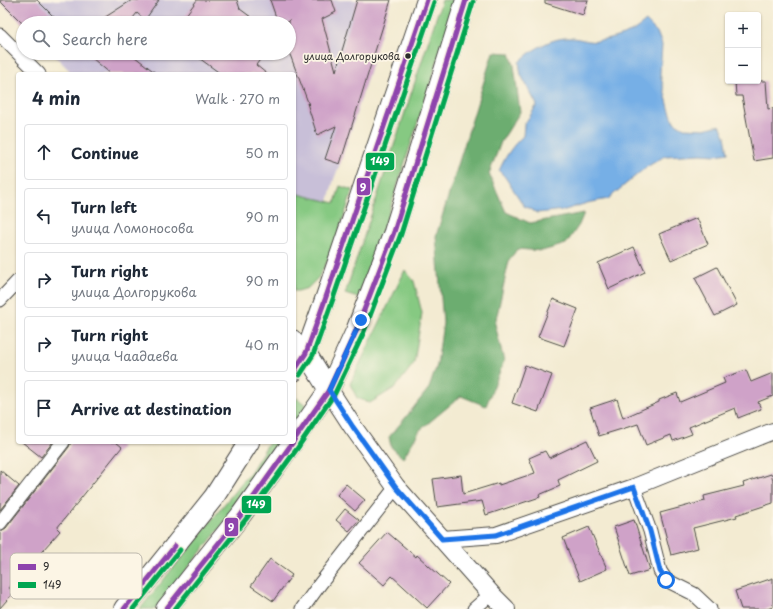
<!DOCTYPE html>
<html lang="en">
<head>
<meta charset="utf-8">
<style>
  :root { --surface:#fff; --page:#f6f6f7; --text:#1f2937; --muted:#747a83; --line:#e0e1e3 }
  body { margin:0; font-family:"Playpen Sans",sans-serif; background:var(--page); color:var(--text) }
  .controls { position:absolute; right:12px; top:12px; display:grid; overflow:hidden; border-radius:4px; box-shadow:0 1px 3px #0004 }
  .controls button { width:36px; height:36px; display:grid; place-items:center; padding:0; border:0; border-bottom:1px solid var(--line); background:var(--surface); color:var(--text); font:20px sans-serif }
  .stop { position:absolute; width:12px; height:12px; margin:-9px; border:3px solid #1a73e8; border-radius:50%; background:#fff }
  .stop.end { background:#1a73e8; border-color:#fff; box-shadow:0 1px 4px #0008 }
  .list { margin:0; padding:0; list-style:none }
  h2 { display:flex; justify-content:space-between; align-items:center; height:52px; margin:0; padding:0 16px; font-size:17px }
  h2 small { font-size:13px; font-weight:400; color:var(--muted) }
  .list li { display:grid; grid-template-columns:26px 1fr auto; gap:12px; align-items:center; box-sizing:border-box; height:56px; margin:0 8px 8px; padding:0 8px; border:1px solid var(--line); border-radius:4px }
  .list b { display:block; font-size:15px; white-space:nowrap }
  .list p { margin:0; font-size:13px; white-space:nowrap; color:var(--muted) }
  .list em { font-size:13px; font-style:normal; color:var(--muted) }
  .icon { flex:none; width:22px; height:22px; fill:none; stroke:currentColor; stroke-width:2; stroke-linecap:round; stroke-linejoin:round }
  .map { position:relative; flex:none; width:773px; height:609px; overflow:hidden }
  .search { position:absolute; background:var(--surface); box-shadow:0 1px 3px #0004; left:16px; top:16px; width:280px; height:44px; display:flex; align-items:center; gap:10px; box-sizing:border-box; padding:0 14px; border-radius:22px; color:var(--muted); font-size:15px }
  .panel { position:absolute; background:var(--surface); box-shadow:0 1px 3px #0004; left:16px; top:72px; width:280px; height:372px; border-radius:4px }
  .map>svg:first-child { display:block }
  .industrial { fill:#c8bfd8 }
  .green { fill:#86c982; stroke:#587a56 }
  .forest { fill:#6cad70; stroke:#4c6c4e }
  .water { fill:#76afe6; stroke:#506d88 }
  .building { fill:#cfa2c8 }
  .lines { fill:none; stroke-linecap:round; stroke-linejoin:round }
  .minor-casing { stroke:#494844; stroke-width:15 }
  .tertiary-casing { stroke:#494844; stroke-width:18 }
  .secondary-casing { stroke:#494844; stroke-width:20 }
  .primary-casing { stroke:#494844; stroke-width:22 }
  .minor { stroke:#fff; stroke-width:13 }
  .tertiary { stroke:#fff; stroke-width:16 }
  .secondary { stroke:#fff; stroke-width:18 }
  .primary { stroke:#fff; stroke-width:20 }
  .bus-1-casing { stroke:#fcf5e5; stroke-width:8 }
  .bus-2-casing { stroke:#fcf5e5; stroke-width:8 }
  .bus-1 { stroke:#8e44ad; stroke-width:5 }
  .bus-2 { stroke:#00a651; stroke-width:5 }
  .route { stroke:#1a73e8; stroke-width:5 }
  .bus-dot { fill:#2b2b2b; stroke:#fcf5e5; stroke-width:1.5 }
  .labels { text-anchor:middle; stroke-width:3.5; stroke-linejoin:round; paint-order:stroke }
  .bus-label { font-size:10px; fill:#2b2b2b; stroke:#fcf5e5; text-anchor:end }
  .key { fill:#fcf5e5; stroke:#bdb8ad; stroke-width:1 }
  .key-label { font-size:11px; fill:#2b2b2b }
  .line-badge { stroke:#fcf5e5; stroke-width:1.5 }
  .badge-label { font-size:11px; text-anchor:middle; font-weight:bold; fill:#fff }
</style>
</head>
<body>
<div class="map">
<svg width="773" height="609" viewBox="0 0 773 609">
  <rect width="100%" height="100%" fill="#fcf5e5"/>
  <filter id="ink" filterUnits="userSpaceOnUse"><feTurbulence type="fractalNoise" baseFrequency=".025" numOctaves="2"/><feDisplacementMap in="SourceGraphic" scale="8" xChannelSelector="R" yChannelSelector="G"/><feConvolveMatrix kernelMatrix="1 2 1 2 8 2 1 2 1" color-interpolation-filters="sRGB"/></filter>
  <filter id="wash" filterUnits="userSpaceOnUse"><feTurbulence type="fractalNoise" baseFrequency=".012" numOctaves="4" result="noise"/><feDisplacementMap in="SourceGraphic" scale="16" xChannelSelector="R" yChannelSelector="G"/><feGaussianBlur stdDeviation="0.9" result="paint"/><feColorMatrix in="noise" values="0 0 0 0 0 0 0 0 0 0 0 0 0 0 0 0 0 1.4 0 .05"/><feComposite in="paint" operator="in"/></filter>
  <g filter="url(#wash)">
    <rect width="100%" height="100%" fill="#f3ebd2"/>
    <polygon class="industrial" points="0,0 391,0 351,131 340,164 334,179 328,202 294,193 294,74 73,74 52,53 289,53 289,23 23,23 23,24 0,1"/>
    <g class="green">
      <polygon points="442,0 457,0 389,212 358,298 345,294"/>
      <polygon points="340,186 353,190 331,255 318,278 308,288 298,291 294,291 294,193 335,203"/>
      <polygon points="405,270 414,281 422,313 414,363 396,387 370,403 357,398 350,384"/>
      <polygon points="297,398 307,406 294,425 294,402"/>
      <polygon points="269,442 283,442 253,487 155,609 140,609 251,471"/>
    </g>
    <polygon class="forest" points="493,52 510,53 514,65 520,112 501,142 489,174 506,212 530,223 584,213 579,225 566,244 542,251 517,249 509,261 495,324 504,361 486,406 461,396 420,430 403,458 391,447 389,437 406,417 429,388 437,365 443,323 436,236"/>
    <path class="water" d="M646 21 657 32 662 45 660 74 669 108 674 122 684 128 704 129 720 125 725 136 728 153 716 155 701 154 665 156 645 168 608 199 587 203 565 210 537 213 524 206 505 177 499 171C505 157 512 146 523 136L524 125 537 105 521 75 519 62C533 49 552 37 571 38 580 38 589 43 598 41 609 40 621 36 631 32 636 29 641 25 646 21Z"/>
    <g id="blocks">
      <g class="building">
        <polygon points="0,0 37,0 60,23 22,23 0,1"/>
        <polygon points="132,0 159,0 145,20 137,13 129,23 96,23"/>
        <polygon points="197,0 237,0 240,9 259,23 180,23"/>
        <polygon points="270,0 332,0 336,12 322,19 336,71 357,0 391,0 340,164 325,159 336,126 317,135 307,103 309,105 289,52 289,20 287,23 278,23"/>
        <polygon points="545,0 588,0 583,15 545,3"/>
        <polygon points="86,53 130,53 157,74 111,74"/>
        <polygon points="192,53 265,53 256,65 267,74 221,74"/>
        <polygon points="735,81 766,81 768,109 773,108 773,158 754,161 742,96 736,96"/>
        <polygon points="697,218 708,244 671,260 659,234"/>
        <polygon points="634,247 645,272 609,289 598,263"/>
        <polygon points="717,267 737,305 715,316 695,278"/>
        <polygon points="553,299 578,309 564,346 538,337"/>
        <polygon points="525,365 552,375 538,412 512,403"/>
        <polygon points="746,370 751,382 773,373 773,396 758,402 761,409 738,418 735,408 689,427 692,434 673,441 671,435 646,445 638,424 599,436 590,408 617,399 623,418 659,402 659,400 677,393 680,402 725,383 723,378"/>
        <polygon points="587,440 597,461 558,480 560,486 539,495 540,497 486,515 482,501 437,507 433,479 461,475 463,494 499,483 499,485 535,473 529,458 545,451 549,458"/>
        <polygon points="22,442 53,442 41,457"/>
        <polygon points="71,442 116,442 122,447 57,528 60,531 9,588 14,592 0,608 0,531 3,530 6,528 69,447"/>
        <polygon points="0,470 19,486 0,510"/>
        <polygon points="771,474 773,481 773,503 736,515 737,517 693,528 698,548 671,555 660,513 705,501 704,496 744,486 743,483"/>
        <polygon points="346,484 365,500 355,511 337,495"/>
        <polygon points="345,509 359,520 349,531 336,520"/>
        <polygon points="634,520 650,570 630,576 614,527"/>
        <polygon points="589,527 607,569 580,581 563,538"/>
        <polygon points="387,532 416,557 417,555 449,584 427,608 392,576 384,585 359,563"/>
        <polygon points="270,559 292,575 273,601 251,586"/>
        <polygon points="773,578 773,607 767,609 741,609 735,591"/>
      </g>
    </g>
  </g>
  <g filter="url(#ink)">
    <use href="#blocks" fill-opacity="0" stroke="#494844" stroke-width="1"/>
    <g class="lines">
      <defs>
        <g id="minor">
          <polyline points="0,35 39,74"/>
          <polyline points="0,300 18,281"/>
          <polyline points="294,337 306,353"/>
          <polyline points="634,487 650,531 660,571 666,580 694,594 710,609"/>
          <polyline points="0,523 63,442"/>
          <polyline points="302,609 320,584 396,487"/>
          <polyline points="474,609 491,594"/>
        </g>
        <polyline id="tertiary" points="442,539 496,535 634,487 773,431"/>
        <polyline id="secondary" points="329,390 353,427 396,487 491,594 506,609"/>
        <g id="primary">
          <polyline points="306,353 329,390"/>
          <polyline points="294,371 306,353 326,297 427,0"/>
          <polyline points="294,440 329,390 356,331 394,232 466,0"/>
          <polyline points="124,609 214,497 249,442"/>
          <polyline points="166,609 241,515 293,442"/>
        </g>
      </defs>
      <use href="#minor" class="minor-casing"/>
      <use href="#tertiary" class="tertiary-casing"/>
      <use href="#secondary" class="secondary-casing"/>
      <use href="#primary" class="primary-casing"/>
      <use href="#minor" class="minor"/>
      <use href="#tertiary" class="tertiary"/>
      <use href="#secondary" class="secondary"/>
      <use href="#primary" class="primary"/>
      <defs>
        <g id="bus-1">
          <polyline points="294,371 306,353 326,297 427,0"/>
          <polyline points="294,440 329,390 356,331 394,232 466,0"/>
          <polyline points="124,609 175,546"/>
          <polyline points="166,609 241,515 293,442"/>
        </g>
        <g id="bus-2">
          <polyline points="300,375 313,355 333,299 434,2"/>
          <polyline points="300,444 335,393 363,334 401,234 473,2"/>
          <polyline points="133,609 180,550"/>
          <polyline points="175,609 246,519 299,446"/>
        </g>
      </defs>
      <use href="#bus-1" class="bus-1-casing"/>
      <use href="#bus-2" class="bus-2-casing"/>
      <use href="#bus-1" class="bus-1"/>
      <use href="#bus-2" class="bus-2"/>
    </g>
  </g>
  <g class="lines" filter="url(#ink)">
    <polyline class="route" points="361,320 356,331 329,390 353,427 396,487 442,539 496,535 634,487 650,531 660,571 666,580"/>
  </g>
  <circle class="bus-dot" cx="408" cy="56" r="3.5"/>
  <g class="labels">
    <g class="bus-label">
      <text x="400" y="60">улица Долгорукова</text>
    </g>
  </g>
  <rect x="10" y="553" width="132" height="46" rx="6" class="key"/>
  <rect x="18" y="564" width="18" height="6" fill="#8e44ad"/>
  <rect x="18" y="582" width="18" height="6" fill="#00a651"/>
  <g class="key-label">
    <text x="43" y="571">9</text>
    <text x="43" y="589">149</text>
  </g>
  <g class="line-badge">
    <rect x="365" y="152" width="30" height="19" rx="4" fill="#00a651"/>
    <rect x="356" y="177" width="15" height="19" rx="4" fill="#8e44ad"/>
    <rect x="241" y="495" width="31" height="19" rx="4" fill="#00a651"/>
    <rect x="224" y="517" width="15" height="20" rx="4" fill="#8e44ad"/>
  </g>
  <g class="badge-label">
    <text x="380" y="165">149</text>
    <text x="363" y="191">9</text>
    <text x="256" y="508">149</text>
    <text x="231" y="531">9</text>
  </g>
</svg>
<div class="controls">
<button>+</button>
<button>−</button>
</div>
<div class="stop" style="left:666px;top:580px"></div>
<div class="stop end" style="left:361px;top:320px"></div>
<div class="search"><svg class="icon" aria-label="search" viewBox="0 0 24 24"><circle cx="10" cy="10" r="6"/><path d="M15 15l6 6"/></svg>Search here</div>
<section class="panel">
<h2>4 min<small>Walk · 270 m</small></h2>
<ul class="list">
<li><svg class="icon" aria-label="ahead" viewBox="0 0 24 24"><path d="M12 20V5M6 11l6-6 6 6"/></svg><div><b>Continue</b></div><em>50 m</em></li>
<li><svg class="icon" aria-label="left" viewBox="0 0 24 24"><path d="M17 20v-9H6M10 6l-5 5 5 5"/></svg><div><b>Turn left</b><p>улица Ломоносова</p></div><em>90 m</em></li>
<li><svg class="icon" aria-label="right" viewBox="0 0 24 24"><path d="M7 20v-9h11M14 6l5 5-5 5"/></svg><div><b>Turn right</b><p>улица Долгорукова</p></div><em>90 m</em></li>
<li><svg class="icon" aria-label="right" viewBox="0 0 24 24"><path d="M7 20v-9h11M14 6l5 5-5 5"/></svg><div><b>Turn right</b><p>улица Чаадаева</p></div><em>40 m</em></li>
<li><svg class="icon" aria-label="arrive" viewBox="0 0 24 24"><path d="M6 21V4h12l-3 4 3 4H6"/></svg><div><b>Arrive at destination</b></div></li>
</ul>
</section>
</div>
</body>
</html>
